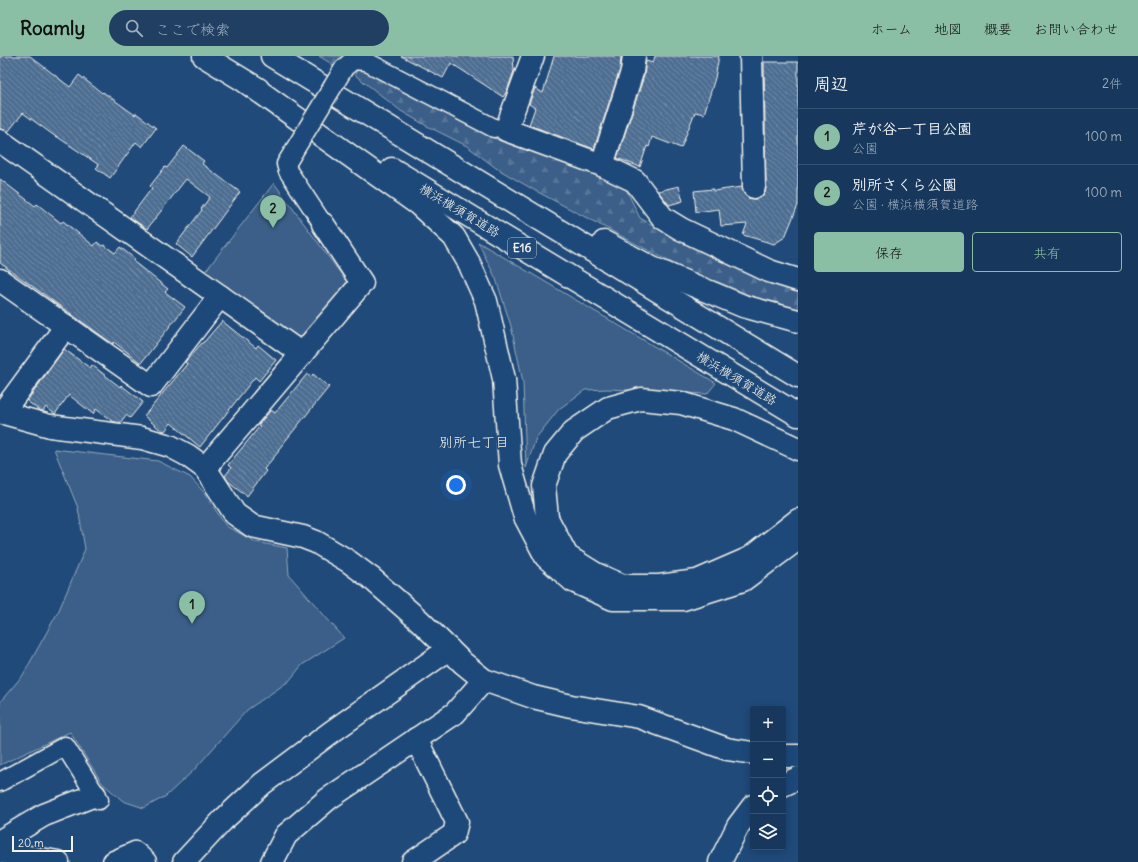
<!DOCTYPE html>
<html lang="ja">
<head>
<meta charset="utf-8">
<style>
  :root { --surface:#17385c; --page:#203f62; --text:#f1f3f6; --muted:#9eacbb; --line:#365272; --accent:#8abfa5 }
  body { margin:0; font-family:Delius,"Klee One",sans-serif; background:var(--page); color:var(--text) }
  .controls { position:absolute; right:12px; bottom:12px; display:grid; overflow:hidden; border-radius:4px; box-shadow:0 2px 10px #0003 }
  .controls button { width:36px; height:36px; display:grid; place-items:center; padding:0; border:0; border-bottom:1px solid var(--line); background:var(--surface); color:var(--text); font:20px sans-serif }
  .scale { position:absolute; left:12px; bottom:10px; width:61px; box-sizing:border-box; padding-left:4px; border:2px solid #f4f1e8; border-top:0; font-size:11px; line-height:14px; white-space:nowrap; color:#f4f1e8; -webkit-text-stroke:3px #1f4a7a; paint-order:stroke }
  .you { position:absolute; left:456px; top:429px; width:14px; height:14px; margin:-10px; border:3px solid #fff; border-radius:50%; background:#1a73e8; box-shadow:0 0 0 6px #1a73e833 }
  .badge { display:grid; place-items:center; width:26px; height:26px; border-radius:50%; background:var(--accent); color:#111; font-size:13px; font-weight:700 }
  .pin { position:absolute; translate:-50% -33px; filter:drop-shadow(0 1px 2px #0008) }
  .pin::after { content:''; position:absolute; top:21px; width:14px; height:12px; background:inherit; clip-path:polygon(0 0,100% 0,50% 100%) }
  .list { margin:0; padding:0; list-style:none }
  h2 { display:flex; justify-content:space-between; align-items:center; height:52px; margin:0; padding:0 16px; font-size:17px }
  h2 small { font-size:13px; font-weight:400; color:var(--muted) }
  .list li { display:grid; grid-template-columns:26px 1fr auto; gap:12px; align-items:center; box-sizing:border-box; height:56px; padding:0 16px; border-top:1px solid var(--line) }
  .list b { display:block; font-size:15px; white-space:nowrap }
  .list p { margin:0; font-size:13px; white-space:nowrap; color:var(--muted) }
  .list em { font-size:13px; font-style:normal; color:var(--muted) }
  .actions { display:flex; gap:8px; padding:12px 16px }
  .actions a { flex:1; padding:9px 0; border:1px solid var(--accent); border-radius:4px; text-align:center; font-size:14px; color:var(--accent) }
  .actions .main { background:var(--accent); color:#111 }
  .icon { flex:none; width:22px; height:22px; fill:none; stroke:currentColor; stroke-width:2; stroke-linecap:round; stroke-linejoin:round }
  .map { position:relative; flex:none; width:798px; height:806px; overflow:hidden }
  header { display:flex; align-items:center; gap:24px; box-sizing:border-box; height:56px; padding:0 20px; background:var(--accent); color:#111 }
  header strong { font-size:19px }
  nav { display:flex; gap:22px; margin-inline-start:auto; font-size:14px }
  .search { width:280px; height:36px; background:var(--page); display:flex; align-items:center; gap:10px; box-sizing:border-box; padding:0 14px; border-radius:22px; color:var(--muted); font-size:15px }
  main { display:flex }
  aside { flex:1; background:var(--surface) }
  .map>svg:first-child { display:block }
  .green { fill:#3a5f88; stroke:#97a8b8 }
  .forest { fill:url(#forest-firs); stroke:#97a8b8 }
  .building { fill:url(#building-back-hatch); stroke:#f4f1e8 }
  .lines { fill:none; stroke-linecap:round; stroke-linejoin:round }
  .pedestrian-casing { stroke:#f4f1e8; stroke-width:21 }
  .minor-casing { stroke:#f4f1e8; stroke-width:25 }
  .motorway-casing { stroke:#f4f1e8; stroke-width:25 }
  .pedestrian { stroke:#1f4a7a; stroke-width:18 }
  .minor { stroke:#1f4a7a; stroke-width:22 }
  .motorway { stroke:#1f4a7a; stroke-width:22 }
  .pedestrian-bridge-casing { stroke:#f4f1e8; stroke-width:21; stroke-linecap:butt }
  .pedestrian-bridge { stroke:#1f4a7a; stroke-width:18 }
  .labels { text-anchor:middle; stroke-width:3.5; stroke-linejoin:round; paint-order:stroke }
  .shield { fill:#1f4a7a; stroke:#b4bfc7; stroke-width:1 }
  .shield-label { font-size:12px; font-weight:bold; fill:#f4f1e8 }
  .street-label { font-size:13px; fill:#f4f1e8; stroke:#1f4a7a }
  .neighbourhood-label { font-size:14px; fill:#f4f1e8; stroke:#1f4a7a }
</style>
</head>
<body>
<header>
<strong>Roamly</strong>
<div class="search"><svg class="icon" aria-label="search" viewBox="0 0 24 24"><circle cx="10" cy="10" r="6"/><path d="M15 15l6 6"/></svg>ここで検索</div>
<nav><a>ホーム</a><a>地図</a><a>概要</a><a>お問い合わせ</a></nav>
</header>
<main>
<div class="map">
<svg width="798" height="806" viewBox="0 0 798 806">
  <defs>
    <pattern id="forest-firs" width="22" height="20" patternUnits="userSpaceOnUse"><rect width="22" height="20" fill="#3a5f88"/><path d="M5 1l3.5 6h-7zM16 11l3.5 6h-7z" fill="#577699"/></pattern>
    <pattern id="building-back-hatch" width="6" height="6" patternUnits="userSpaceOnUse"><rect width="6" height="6" fill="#4d6e92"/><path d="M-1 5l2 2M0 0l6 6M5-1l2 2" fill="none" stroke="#708aa6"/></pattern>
  </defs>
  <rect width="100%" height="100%" fill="#1f4a7a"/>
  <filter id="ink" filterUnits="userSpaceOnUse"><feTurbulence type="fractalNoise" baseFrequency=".025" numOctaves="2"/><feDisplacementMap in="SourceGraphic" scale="8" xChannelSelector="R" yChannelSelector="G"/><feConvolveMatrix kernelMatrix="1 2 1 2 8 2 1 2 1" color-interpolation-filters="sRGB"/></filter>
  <g filter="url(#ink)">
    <g class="green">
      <polygon points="274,127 347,226 301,285 204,217"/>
      <polygon points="478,186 716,327 707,338 608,333 585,334 559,353 536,382 526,412 523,326 511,270 496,223"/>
      <polygon points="54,393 158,405 190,421 203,435 226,470 256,486 287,492 289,519 344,582 302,609 289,625 247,654 194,714 166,740 144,752 123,745 102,727 70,676 0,709 0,646 23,619 59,554 85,493 78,452"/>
    </g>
    <g class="forest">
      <polygon points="319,0 339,0 346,3 338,12"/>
      <polygon points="362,14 500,85 559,105 624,129 640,162 700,195 781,226 798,229 798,255 755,245 749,239 718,226 697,220 534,134 496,112 467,90 425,69 401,55 355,19 356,15"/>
    </g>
    <g class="building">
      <polygon points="0,0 30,0 70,31 79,19 102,37 103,36 135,59 136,57 156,72 142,91 136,86 110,122 96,112 99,109 56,80 56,81 23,57 8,76 0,73"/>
      <polygon points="401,0 513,0 514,15 507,35 503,41 451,7 443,22"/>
      <polygon points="554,0 621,0 620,13 594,93 529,69 535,52 529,48 535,32 543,37"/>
      <polygon points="655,0 719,0 715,22 704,58 695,56 681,92 652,81 649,91 647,90 640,111 617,102 644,20 646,5 653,7"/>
      <polygon points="764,6 798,6 798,149 785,181 774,188 743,179 747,168 721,170 719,153 696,156 694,135 713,133 713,135 742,131 744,138 748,142 754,143 760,142 765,137 766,131"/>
      <polygon points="184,90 204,105 202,108 240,136 192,201 176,188 202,154 201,153 210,141 186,123 147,173 130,161 152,132 150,130 165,111 167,112"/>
      <polygon points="0,123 35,150 37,148 61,167 63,165 94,190 97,186 102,190 104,189 115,197 120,191 135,203 134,206 168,233 165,236 185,251 141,307 114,286 113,288 0,207"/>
      <polygon points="679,130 683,145 669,149 658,135"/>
      <polygon points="222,265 256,292 258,289 276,304 259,325 255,321 200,391 171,367 165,375 161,374 144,360 187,308 185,306 203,286 204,286"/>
      <polygon points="64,293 90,312 92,309 120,331 121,329 143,346 130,362 126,359 120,367 112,365 96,353 93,358 69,339 55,358 46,351 43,355 39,354 27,345"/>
      <polygon points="307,318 311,321 313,318 329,331 278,394 279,395 264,413 266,415 247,440 228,425 225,420 231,412 228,409 260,370 258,369 271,354 275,357"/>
    </g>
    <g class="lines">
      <defs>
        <g id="pedestrian">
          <polyline points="344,12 353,4 365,5 494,72"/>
          <polyline points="288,115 323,168"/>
          <polyline points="0,726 65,690 99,744"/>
        </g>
        <g id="minor">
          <polyline points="533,0 506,74 602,109 635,125 663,162 681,173 769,215 798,224"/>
          <polyline points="751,0 754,131"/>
          <polyline points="0,85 302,298"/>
          <polyline points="602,109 632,16 634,0"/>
          <polyline points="0,224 151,330 220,240"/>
          <polyline points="0,356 50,370 142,382 170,390 187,399 205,412 235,458 252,470 303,481 316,486 348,505 371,522 420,565 463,607 484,624 533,641 571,650 639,661 727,693 753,697"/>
          <polyline points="2,357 66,270"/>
          <polyline points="205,412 362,227 323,168"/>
          <polyline points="783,700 798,700"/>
          <polyline points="783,729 798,722"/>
          <polyline points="0,785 44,759 95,739"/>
          <polyline points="0,796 58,806"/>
          <polyline points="114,806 135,797 145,806"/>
          <polyline points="184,806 223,764 262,728 330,677 449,593"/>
          <polyline points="272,806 286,779 328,743 455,657 484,624"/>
          <polyline points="413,806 454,778 457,766 416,683"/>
          <polyline points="720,806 738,770 753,750"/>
        </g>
        <g id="motorway">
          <polyline points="204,0 258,33"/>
          <polyline points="272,0 798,320"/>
          <polyline points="246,26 418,148 454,181 469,207 486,245 504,323 510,409 525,461 546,501 573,525 613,543 683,543 743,524 798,483"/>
          <polyline points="392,113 798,359"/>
          <polyline points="604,186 652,212 743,250 798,265"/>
          <polyline points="798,393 734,363 681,347 641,343 608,352 574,375 555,398 544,430 547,462 567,500 596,518 623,530 659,530 697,525 750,502 798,464"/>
        </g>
      </defs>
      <use href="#pedestrian" class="pedestrian-casing"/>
      <use href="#minor" class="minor-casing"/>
      <use href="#motorway" class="motorway-casing"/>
      <use href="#pedestrian" class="pedestrian"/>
      <use href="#minor" class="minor"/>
      <use href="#motorway" class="motorway"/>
      <defs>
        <polyline id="pedestrian-bridge" points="288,115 286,108 344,12"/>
      </defs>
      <use href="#pedestrian-bridge" class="pedestrian-bridge-casing"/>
      <use href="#pedestrian-bridge" class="pedestrian-bridge"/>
    </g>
  </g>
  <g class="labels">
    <rect class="shield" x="508" y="182" width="28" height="20" rx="3"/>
    <g class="shield-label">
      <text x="522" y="196">E16</text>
    </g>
    <g class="street-label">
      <text transform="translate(460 154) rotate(31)" y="5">横浜横須賀道路</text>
      <text transform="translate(737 322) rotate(31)" y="5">横浜横須賀道路</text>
    </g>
    <g class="neighbourhood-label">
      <text x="474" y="391">別所七丁目</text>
    </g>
  </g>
</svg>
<div class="controls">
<button>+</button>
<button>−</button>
<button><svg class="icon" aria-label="locate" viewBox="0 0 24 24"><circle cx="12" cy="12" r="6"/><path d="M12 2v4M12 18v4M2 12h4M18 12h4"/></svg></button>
<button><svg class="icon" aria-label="layers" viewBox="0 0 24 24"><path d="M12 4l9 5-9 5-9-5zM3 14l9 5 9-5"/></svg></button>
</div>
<div class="scale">20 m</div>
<div class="you"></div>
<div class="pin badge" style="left:192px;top:568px">1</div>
<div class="pin badge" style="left:273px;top:172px">2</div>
</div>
<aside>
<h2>周辺<small>2件</small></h2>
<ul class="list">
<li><span class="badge">1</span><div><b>芹が谷一丁目公園</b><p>公園</p></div><em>100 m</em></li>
<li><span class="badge">2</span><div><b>別所さくら公園</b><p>公園 · 横浜横須賀道路</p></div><em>100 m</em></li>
</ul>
<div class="actions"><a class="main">保存</a><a>共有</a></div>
</aside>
</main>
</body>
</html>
